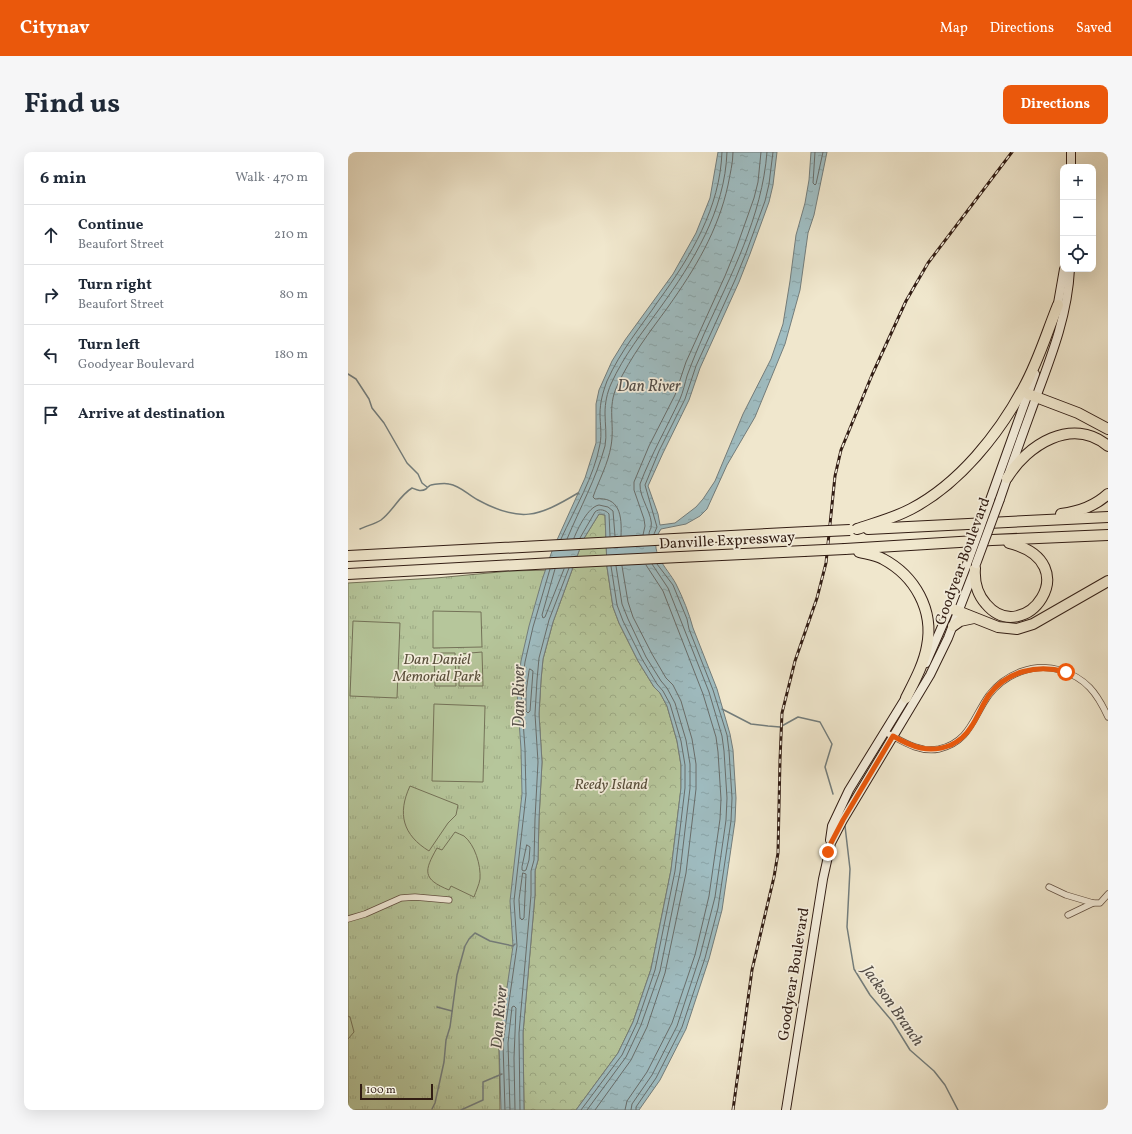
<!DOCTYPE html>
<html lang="en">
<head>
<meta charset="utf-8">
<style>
  :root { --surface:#fff; --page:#f6f6f7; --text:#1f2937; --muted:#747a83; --line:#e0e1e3; --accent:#ea580c }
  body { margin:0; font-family:Vollkorn,serif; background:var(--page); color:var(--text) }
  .controls { position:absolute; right:12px; top:12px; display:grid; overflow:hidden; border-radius:8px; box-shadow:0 4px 16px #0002 }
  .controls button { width:36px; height:36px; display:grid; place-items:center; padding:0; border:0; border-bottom:1px solid var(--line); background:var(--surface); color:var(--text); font:20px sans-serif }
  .scale { position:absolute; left:12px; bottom:10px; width:73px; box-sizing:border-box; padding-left:4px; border:2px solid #321d14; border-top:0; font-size:11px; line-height:14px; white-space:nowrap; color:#321d14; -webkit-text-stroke:3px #f5efde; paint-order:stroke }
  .stop { position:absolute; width:12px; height:12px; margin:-9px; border:3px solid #ea580c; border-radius:50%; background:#fff }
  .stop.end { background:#ea580c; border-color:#fff; box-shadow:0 1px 4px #0008 }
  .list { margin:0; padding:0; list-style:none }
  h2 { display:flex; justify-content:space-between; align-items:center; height:52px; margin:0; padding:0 16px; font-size:17px }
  h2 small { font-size:13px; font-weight:400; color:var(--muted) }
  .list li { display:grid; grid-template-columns:26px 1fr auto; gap:12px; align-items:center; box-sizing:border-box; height:60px; padding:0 16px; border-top:1px solid var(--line) }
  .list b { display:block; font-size:15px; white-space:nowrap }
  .list p { margin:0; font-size:13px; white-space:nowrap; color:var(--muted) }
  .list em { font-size:13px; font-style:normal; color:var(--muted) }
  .icon { flex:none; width:22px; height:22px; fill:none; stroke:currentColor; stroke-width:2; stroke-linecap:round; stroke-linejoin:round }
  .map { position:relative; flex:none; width:760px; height:958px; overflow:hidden; border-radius:8px }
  header { display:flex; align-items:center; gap:24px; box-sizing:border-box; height:56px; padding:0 20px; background:var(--accent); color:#fff }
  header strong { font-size:19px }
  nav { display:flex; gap:22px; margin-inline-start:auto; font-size:14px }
  .intro { display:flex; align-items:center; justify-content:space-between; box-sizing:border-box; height:96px; padding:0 24px }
  h1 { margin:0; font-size:28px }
  .button { padding:10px 18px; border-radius:8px; background:var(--accent); color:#fff; font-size:14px; font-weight:700 }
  main { display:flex; gap:24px; padding:0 24px }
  aside { flex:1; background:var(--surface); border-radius:8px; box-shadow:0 4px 16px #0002 }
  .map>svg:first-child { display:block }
  .grass { fill:url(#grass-tufts); stroke:#747258 }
  .forest { fill:url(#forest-crowns); stroke:#747258 }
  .garden { fill:#b6c69b; stroke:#747258 }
  .water { fill:url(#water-ripples); stroke:#737d7c }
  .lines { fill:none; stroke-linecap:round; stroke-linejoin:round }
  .shore { stroke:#686d6b; stroke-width:1 }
  .stream { stroke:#737d7c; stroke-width:1.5 }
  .street-casing { stroke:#625042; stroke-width:7 }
  .secondary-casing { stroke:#321d14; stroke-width:10 }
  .highway-casing { stroke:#321d14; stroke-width:12 }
  .street { stroke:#f5efde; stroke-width:5.5 }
  .secondary { stroke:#f5efde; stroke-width:8 }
  .highway { stroke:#f0e7cd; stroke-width:10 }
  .rail-casing { stroke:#321d14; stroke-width:3 }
  .rail { stroke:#f5efde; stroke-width:1.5; stroke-dasharray:4.5; stroke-linecap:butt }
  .secondary-bridge-casing { stroke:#321d14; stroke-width:10; stroke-linecap:butt }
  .highway-bridge-casing { stroke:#321d14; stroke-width:12; stroke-linecap:butt }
  .secondary-bridge { stroke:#f5efde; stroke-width:8 }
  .highway-bridge { stroke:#f0e7cd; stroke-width:10 }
  .route { stroke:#ea580c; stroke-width:5 }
  .labels { text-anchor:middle; stroke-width:3.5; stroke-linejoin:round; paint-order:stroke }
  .street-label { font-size:15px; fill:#321d14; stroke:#f5efde }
  .park-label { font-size:15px; font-style:italic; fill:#5a503c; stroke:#f5efde }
  .water-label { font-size:16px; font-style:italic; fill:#534d48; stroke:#f5efde }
</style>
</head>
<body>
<header>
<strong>Citynav</strong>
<nav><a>Map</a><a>Directions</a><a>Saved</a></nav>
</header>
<div class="intro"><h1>Find us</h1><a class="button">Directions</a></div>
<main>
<aside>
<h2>6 min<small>Walk · 470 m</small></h2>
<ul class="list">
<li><svg class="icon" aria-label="ahead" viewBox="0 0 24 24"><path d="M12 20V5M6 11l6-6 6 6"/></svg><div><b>Continue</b><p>Beaufort Street</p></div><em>210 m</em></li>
<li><svg class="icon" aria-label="right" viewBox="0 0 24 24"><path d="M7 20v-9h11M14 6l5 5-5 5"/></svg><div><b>Turn right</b><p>Beaufort Street</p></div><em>80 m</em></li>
<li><svg class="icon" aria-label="left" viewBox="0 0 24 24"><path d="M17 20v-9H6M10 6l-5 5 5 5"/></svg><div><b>Turn left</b><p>Goodyear Boulevard</p></div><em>180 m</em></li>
<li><svg class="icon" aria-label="arrive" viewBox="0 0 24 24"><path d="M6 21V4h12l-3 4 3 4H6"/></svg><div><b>Arrive at destination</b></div></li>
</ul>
</aside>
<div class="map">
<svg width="760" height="958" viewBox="0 0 760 958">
  <defs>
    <pattern id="grass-tufts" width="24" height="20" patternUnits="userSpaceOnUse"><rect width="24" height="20" fill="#b6c69b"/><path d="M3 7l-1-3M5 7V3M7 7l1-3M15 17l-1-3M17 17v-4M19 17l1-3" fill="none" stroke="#9daa85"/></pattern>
    <pattern id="forest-crowns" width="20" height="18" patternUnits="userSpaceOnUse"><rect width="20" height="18" fill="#b6c69b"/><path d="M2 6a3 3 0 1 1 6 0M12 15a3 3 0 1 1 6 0" fill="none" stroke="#9daa85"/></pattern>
    <pattern id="water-ripples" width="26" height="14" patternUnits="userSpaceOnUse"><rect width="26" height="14" fill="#9fbdc2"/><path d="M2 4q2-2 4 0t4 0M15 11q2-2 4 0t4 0" fill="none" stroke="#89a2a6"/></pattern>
  </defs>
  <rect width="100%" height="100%" fill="#f0e7cd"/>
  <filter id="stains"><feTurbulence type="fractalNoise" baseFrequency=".005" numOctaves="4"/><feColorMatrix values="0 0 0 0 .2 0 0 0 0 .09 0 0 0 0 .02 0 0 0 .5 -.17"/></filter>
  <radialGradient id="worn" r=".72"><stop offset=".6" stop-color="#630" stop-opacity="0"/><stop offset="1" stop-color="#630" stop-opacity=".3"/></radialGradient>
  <polygon class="grass" points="202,418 176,631 167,792 151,894 152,958 0,958 0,431 88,426 162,419"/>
  <polygon class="forest" points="251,362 257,363 259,415 265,455 271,471 290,509 306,535 312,541 319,554 329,589 333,613 333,636 323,718 303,817 285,870 270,901 228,958 176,958 175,881 187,743 187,719 190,708 191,667 194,610 191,562 193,528 195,507 205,470 235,388"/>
  <g class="garden">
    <polygon points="85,459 133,460 134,495 85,496"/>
    <polygon points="5,469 52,471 49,546 2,544"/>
    <polygon points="134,500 135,534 111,534 111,502"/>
    <polygon points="86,501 107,501 108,534 87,534"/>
    <polygon points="86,552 137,554 135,630 84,629"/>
    <path d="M62 634 110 653 108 663 100 671 81 699C55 683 49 662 62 634Z"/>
    <path d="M107 680C110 681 113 683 116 684 127 693 133 713 132 727 131 733 128 739 126 745L103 734 101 738C74 727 76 719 89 696L94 698Z"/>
    <polygon points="0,864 2,865 6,880 0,887"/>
  </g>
  <path class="water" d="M370 0H429L425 33 421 50 402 102 391 130 352 216 341 248 315 301 300 334 310 362 312 373 327 371 348 355 355 347 367 329 395 262 423 207 435 172 442 129 448 83 457 51 461 28 463 0H479L466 63 460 81 452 138 437 192 407 265 379 313 359 357 352 364 338 372 313 377C298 399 319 415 328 432 335 446 341 461 345 476L369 537 382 582 385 598 388 646 387 669 374 758 361 807 338 877 312 928 291 958H228L270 901 285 870 303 817 323 718 333 636V613L329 589 319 554 312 541 306 535 290 509 271 471 265 455 259 415 257 363 251 362 235 388 205 470 195 507 193 528 191 562 194 610 191 667 190 708 187 719V743L175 881 176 958H153L151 891 165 794 162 749 174 642 173 597 169 540 173 509 181 474 194 428 204 399 237 326 248 291V252L251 238 264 209 277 188 325 122 348 81 362 46Z"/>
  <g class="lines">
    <g class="shore">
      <polyline points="467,0 465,31 467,33 468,32 475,0"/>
      <path d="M301 382C301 380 302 378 303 376 306 363 291 346 292 332 303 303 319 275 332 247 335 240 337 231 339 224 344 210 350 196 356 182 383 123 414 65 419 0"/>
      <polyline points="306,382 309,375 297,333 311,299 337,247 348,214 387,128 398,101 417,49 421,32 425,0"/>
      <polyline points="295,383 297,374 296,367 286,338 286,330 301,294 327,243 338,210 377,124 388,97 406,46 410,30 413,0"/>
      <path d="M273 384C274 364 272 344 247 347L245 345C251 328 260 312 263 294 267 272 259 256 269 234 283 204 301 181 320 155 347 117 370 79 380 33 382 22 385 11 385 0"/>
      <path d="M226 386C230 376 240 355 251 353L260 355 265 359 267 384"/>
      <path d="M232 386 247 360C251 356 258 358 261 362L262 384"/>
      <path d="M213 387C227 356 246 325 252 292 254 282 252 272 252 262 252 250 255 240 259 229 273 198 292 176 311 148 343 104 372 56 374 0"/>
      <path d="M219 387C232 356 248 327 257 294 259 283 257 272 257 261 257 251 259 241 263 232 276 203 294 181 312 156 345 110 377 59 379 0"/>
      <polyline points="207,417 194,463 195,466 197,465 216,417"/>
      <polygon points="182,517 185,519 182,559 180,561 178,559 178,540 181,519"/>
      <polygon points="179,693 182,695 181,708 178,718 176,719 174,718 174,715"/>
      <polygon points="175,721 178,722 176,766 174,768 172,766 171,748"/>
      <polyline points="157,958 155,891 169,794 166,749 178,643 177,597 173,540 177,510 185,475 202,417"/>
      <polyline points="162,958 160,891 164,855 166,854 168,856 166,906 167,958"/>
      <polyline points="172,958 171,881 183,743 183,719 186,708 187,667 190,610 187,562 189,528 191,506 201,468 221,416"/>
      <polyline points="233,958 274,903 289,871 307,818 327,719 337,636 337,613 333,589 322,552 315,539 309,532 294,507 275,469 269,453 263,414"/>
      <polyline points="239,958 278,905 293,873 312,819 332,720 342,636 342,612 338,588 327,551 319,536 313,529 298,505 280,467 274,452 268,414"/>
      <polyline points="247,958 283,908 299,875 317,821 338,721 348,637 348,612 344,587 333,549 325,533 318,526 304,502 285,465 280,450 274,414"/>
      <polyline points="277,958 279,949 299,920 324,871 347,803 361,744 372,667 373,647 370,600 368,585 355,542 315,439 298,413"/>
      <polyline points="283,958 284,952 304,923 329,874 352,804 367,745 378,668 379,646 376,599 374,584 361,540 320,436 304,412"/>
      <polyline points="288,958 288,955 308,926 334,875 357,806 370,756 383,669 384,646 381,599 379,583 365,538 341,477 339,467 325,433 309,412"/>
    </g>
    <g class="stream">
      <polyline points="0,222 8,227 21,247 24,256 36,271 59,311 70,322 74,331 79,335"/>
      <path d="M12 377C18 374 27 372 33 368 45 359 51 344 64 336 69 338 73 340 78 337 78 337 82 333 83 333 87 332 97 331 101 332 113 334 120 343 130 348 172 371 190 365 230 341L231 342"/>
      <polyline points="374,557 403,572 420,574 432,575 450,565 472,570 484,592 477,615 485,642"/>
      <polyline points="497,674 502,717 499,775 506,817 522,843 544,869 562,898 586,919 597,933 610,958"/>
      <polyline points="89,855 104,859"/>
      <polyline points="84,957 87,951 96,910 98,888 102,875 109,823 117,794 121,787 127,781 142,789 165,794 167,792"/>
      <polyline points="113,958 135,948 135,930 154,922"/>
    </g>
    <defs>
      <g id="street">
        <path d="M537 580C554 589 571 601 591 597 622 590 625 565 641 543 657 522 686 510 712 518 738 526 749 541 760 565"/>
        <polyline points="701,735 718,743 745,751"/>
        <polyline points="720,763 745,751 752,751 760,742"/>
        <polyline points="0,767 17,762 53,746 67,745 101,748"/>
      </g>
      <g id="secondary">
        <polyline points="723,15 723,0"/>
        <polyline points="709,157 716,117"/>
        <path d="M652 347C664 311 677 276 690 240 705 200 720 160 722 117"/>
        <polyline points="642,348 687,222"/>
        <polyline points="578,511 602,456 619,412"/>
        <polyline points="482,688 484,674 501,638 560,542"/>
        <polyline points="438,958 475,727 483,691 495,668 582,523 600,486 626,419"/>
      </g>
      <g id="highway">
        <polyline points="680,242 730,261 760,277"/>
        <path d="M659 326C679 293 724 264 760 294"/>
        <path d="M713 362C730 360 747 354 760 342"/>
        <path d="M509 377C527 371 546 366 563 357 611 332 651 282 676 235 690 210 699 180 710 153"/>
        <polyline points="520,377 760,365"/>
        <polyline points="497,397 644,388 760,383"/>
        <path d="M511 400C519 402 528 403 535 407 567 424 586 458 579 494 576 512 566 530 558 546"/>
        <polyline points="0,404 459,380"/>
        <path d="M627 416C626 429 629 442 638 452 676 497 741 411 661 391"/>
        <polyline points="0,422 206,411 456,399"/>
        <polyline points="602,456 650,475 669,477 685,472 760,429"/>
        <polyline points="605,474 612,469 626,466"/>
      </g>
    </defs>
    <use href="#street" class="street-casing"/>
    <use href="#secondary" class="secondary-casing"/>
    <use href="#highway" class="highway-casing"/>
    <use href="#street" class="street"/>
    <use href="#secondary" class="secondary"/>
    <use href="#highway" class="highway"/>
    <defs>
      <polyline id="rail" points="385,958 404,818 426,725 430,701 432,608 434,561 447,509 469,446 478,411 487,324 493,298 524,223 558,149 580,111 664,0"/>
    </defs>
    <use href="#rail" class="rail-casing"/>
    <use href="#rail" class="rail"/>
    <defs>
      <g id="secondary-bridge">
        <polyline points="619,412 642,348"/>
        <polyline points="628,412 652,347"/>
      </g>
      <g id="highway-bridge">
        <polyline points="459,380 502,378"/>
        <polyline points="456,399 497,397"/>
      </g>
    </defs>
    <use href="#secondary-bridge" class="secondary-bridge-casing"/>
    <use href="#highway-bridge" class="highway-bridge-casing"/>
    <use href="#secondary-bridge" class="secondary-bridge"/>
    <use href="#highway-bridge" class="highway-bridge"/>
  </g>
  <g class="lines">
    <path class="route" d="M480 700 483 691 495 668 545 584C564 595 581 602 603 593 611 589 618 583 623 575 630 565 634 553 641 543 659 519 689 512 718 520"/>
  </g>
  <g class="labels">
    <g class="street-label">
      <text transform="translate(379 388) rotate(-3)" y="5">Danville Expressway</text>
      <text transform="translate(614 409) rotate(-70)" y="5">Goodyear Boulevard</text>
      <text transform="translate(445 822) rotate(-81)" y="5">Goodyear Boulevard</text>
    </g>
    <g class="park-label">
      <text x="89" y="512">Dan Daniel<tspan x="89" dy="17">Memorial Park</tspan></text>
      <text x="263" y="637">Reedy Island</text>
    </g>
    <g class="water-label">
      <text x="301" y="239">Dan River</text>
      <text transform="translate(170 544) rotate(-90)" y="6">Dan River</text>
      <text transform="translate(546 853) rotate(55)" y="6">Jackson Branch</text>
      <text transform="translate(150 865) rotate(-85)" y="6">Dan River</text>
    </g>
  </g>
  <rect width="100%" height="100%" filter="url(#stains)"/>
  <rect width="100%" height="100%" fill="url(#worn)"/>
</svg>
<div class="controls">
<button>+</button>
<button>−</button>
<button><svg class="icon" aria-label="locate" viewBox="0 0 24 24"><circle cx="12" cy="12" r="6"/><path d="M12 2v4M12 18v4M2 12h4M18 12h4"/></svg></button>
</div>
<div class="scale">100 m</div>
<div class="stop" style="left:718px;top:520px"></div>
<div class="stop end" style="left:480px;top:700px"></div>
</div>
</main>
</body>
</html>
